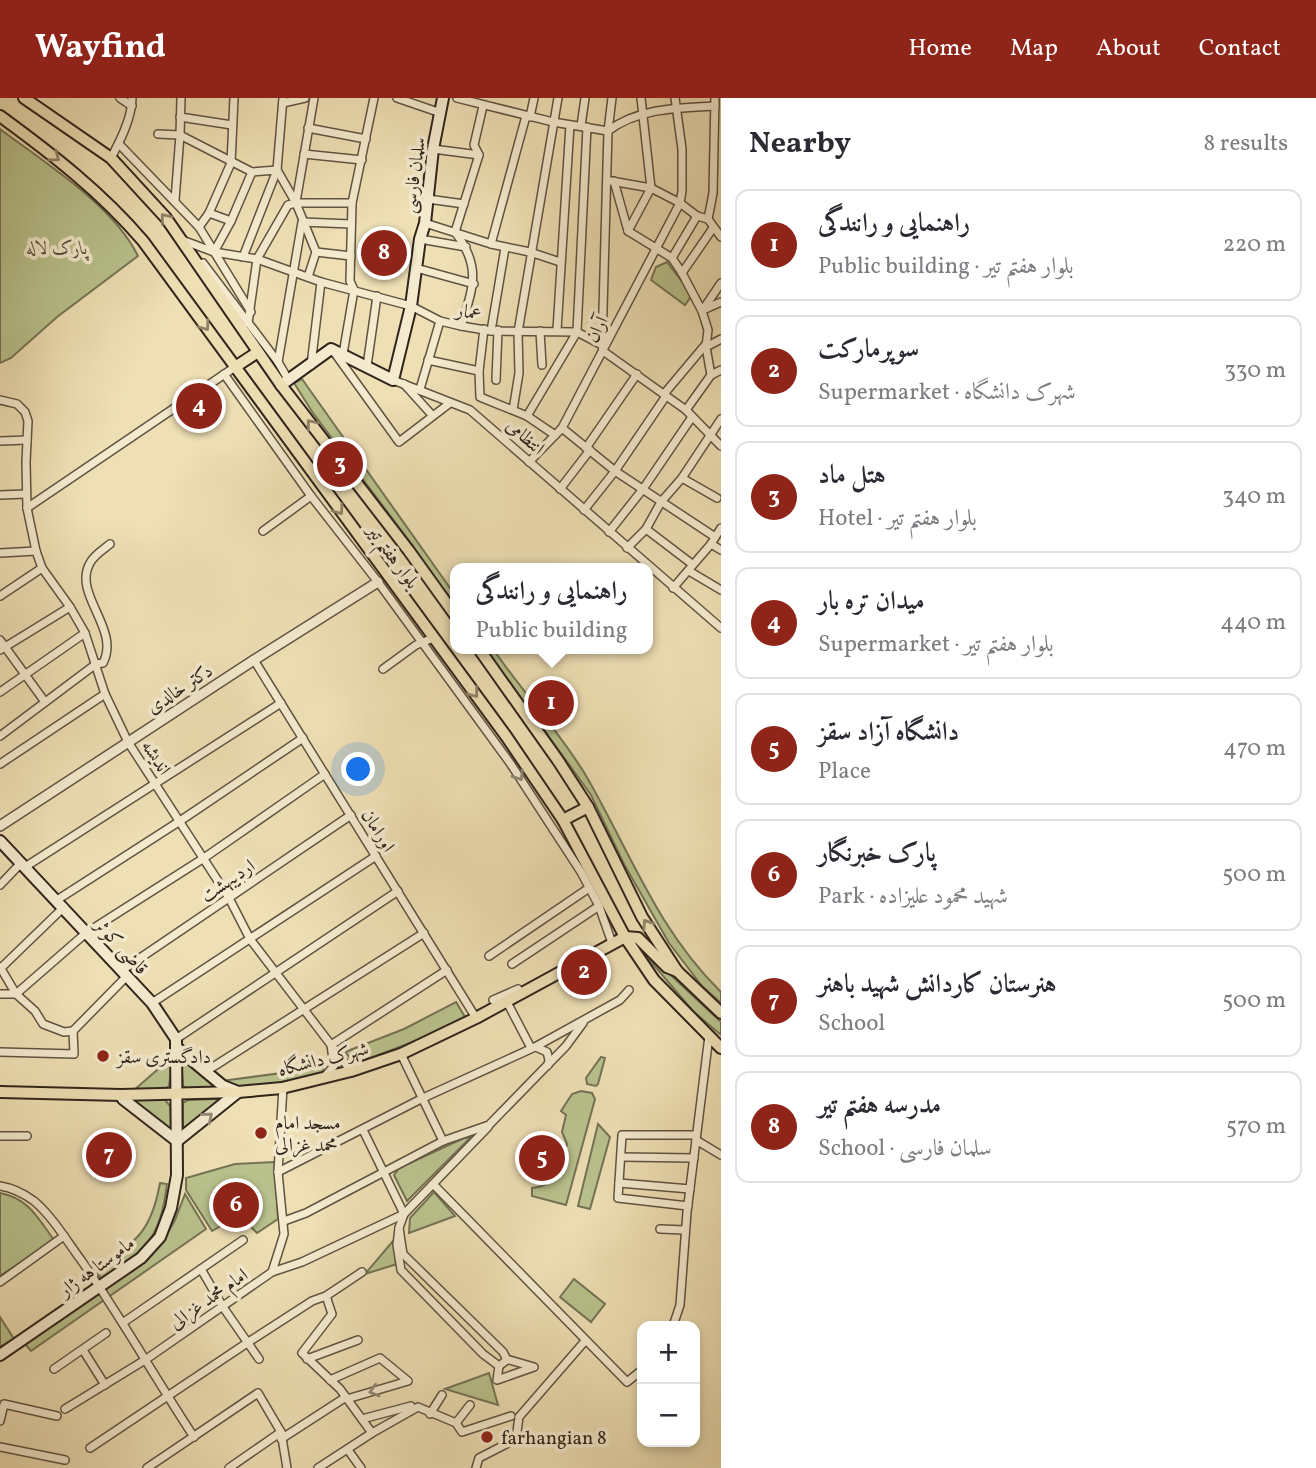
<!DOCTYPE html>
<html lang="en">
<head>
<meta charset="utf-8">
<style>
  :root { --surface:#fff; --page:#f7f7f7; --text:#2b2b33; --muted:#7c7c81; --line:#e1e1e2; --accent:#8f2418 }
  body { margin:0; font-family:Vollkorn,Amiri,serif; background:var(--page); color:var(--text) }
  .controls { position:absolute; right:21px; bottom:21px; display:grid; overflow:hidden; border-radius:14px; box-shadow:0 4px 10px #0003 }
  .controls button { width:63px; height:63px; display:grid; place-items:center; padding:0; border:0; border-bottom:2px solid var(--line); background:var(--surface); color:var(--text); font:35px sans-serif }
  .you { position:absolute; left:359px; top:672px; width:24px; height:24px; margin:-18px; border:5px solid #fff; border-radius:50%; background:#1a73e8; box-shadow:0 0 0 10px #1a73e833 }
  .badge { display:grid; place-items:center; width:46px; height:46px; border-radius:50%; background:var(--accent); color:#fff; font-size:23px; font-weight:700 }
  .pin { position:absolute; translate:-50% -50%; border:4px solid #fff; box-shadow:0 2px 7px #0006 }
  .popup { position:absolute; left:450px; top:465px; width:203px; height:91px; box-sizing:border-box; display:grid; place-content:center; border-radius:14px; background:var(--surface); filter:drop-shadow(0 2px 5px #0005); font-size:23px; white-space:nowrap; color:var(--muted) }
  .popup b { font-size:26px; color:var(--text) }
  .popup::after { content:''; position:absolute; left:50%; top:100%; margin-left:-14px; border:14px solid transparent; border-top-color:var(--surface) }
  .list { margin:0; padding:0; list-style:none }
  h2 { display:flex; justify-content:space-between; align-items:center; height:91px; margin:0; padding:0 28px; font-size:30px }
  h2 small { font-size:23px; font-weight:400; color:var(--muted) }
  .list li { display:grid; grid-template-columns:46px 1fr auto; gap:21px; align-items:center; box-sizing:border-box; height:112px; margin:0 14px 14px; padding:0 14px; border:2px solid var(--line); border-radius:14px }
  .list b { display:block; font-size:26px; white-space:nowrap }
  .list p { margin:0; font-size:23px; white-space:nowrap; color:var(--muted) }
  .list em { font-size:23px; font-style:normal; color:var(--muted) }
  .map { position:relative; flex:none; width:721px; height:1370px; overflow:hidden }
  header { display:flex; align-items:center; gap:42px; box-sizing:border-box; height:98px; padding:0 35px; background:var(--accent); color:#fff }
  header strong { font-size:33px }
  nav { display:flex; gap:38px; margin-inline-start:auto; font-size:24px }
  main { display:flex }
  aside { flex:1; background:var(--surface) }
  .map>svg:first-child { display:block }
  .green { fill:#b9c28d; stroke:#747354; stroke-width:2 }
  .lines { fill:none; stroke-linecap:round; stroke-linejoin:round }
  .minor-casing { stroke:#605342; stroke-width:10 }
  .tertiary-casing { stroke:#605342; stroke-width:12 }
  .secondary-casing { stroke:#30241c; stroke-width:14 }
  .primary-casing { stroke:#30241c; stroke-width:14 }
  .minor { stroke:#f4eace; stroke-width:7 }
  .tertiary { stroke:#f4eace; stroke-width:9 }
  .secondary { stroke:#f4eace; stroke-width:10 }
  .primary { stroke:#eedfb4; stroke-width:10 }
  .oneway { stroke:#8f8268 }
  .oneway2 { stroke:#928775 }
  .poi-dot { fill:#8f2418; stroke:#f4eace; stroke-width:2.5 }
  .labels { text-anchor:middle; stroke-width:7; stroke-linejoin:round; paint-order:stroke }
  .street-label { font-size:19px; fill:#30241c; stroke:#f4eace }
  .park-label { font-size:19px; font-style:italic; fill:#524c38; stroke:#f4eace }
  .poi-label { font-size:19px; fill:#30241c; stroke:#f4eace; text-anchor:start }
</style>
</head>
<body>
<header>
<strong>Wayfind</strong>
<nav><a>Home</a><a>Map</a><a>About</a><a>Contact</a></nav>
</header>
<main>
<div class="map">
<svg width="721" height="1370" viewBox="0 0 721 1370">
  <rect width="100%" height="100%" fill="#eedfb4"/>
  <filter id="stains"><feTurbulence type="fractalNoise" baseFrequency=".00286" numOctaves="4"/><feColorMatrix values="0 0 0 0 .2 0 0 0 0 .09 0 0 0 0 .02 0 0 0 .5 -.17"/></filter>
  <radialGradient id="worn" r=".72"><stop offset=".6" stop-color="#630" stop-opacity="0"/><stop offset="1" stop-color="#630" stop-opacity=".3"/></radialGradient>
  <g class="green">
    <path d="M0 31C45 65 113 107 138 158L57 219 11 260 0 265Z"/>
    <polygon points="667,164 692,197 685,207 651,182 656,169"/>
    <polygon points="302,281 455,497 455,508 410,444 313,315 294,285"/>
    <path d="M486 551H493C522 593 558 632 585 676 630 753 656 830 721 894V905L702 888 669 845 624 766 591 697Z"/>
    <polygon points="640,851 644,852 721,924 721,937 693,913"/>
    <polygon points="456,904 465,919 428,938 355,966 345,954 404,931"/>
    <polygon points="173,958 169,988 162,993 133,993"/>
    <polygon points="601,959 605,960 598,986 596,988 587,986 586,980"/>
    <polygon points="181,960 218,990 185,991 183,987"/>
    <polygon points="320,964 325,975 283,984 235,991 221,983 289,974"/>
    <path d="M581 993 592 995 595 1001 566 1107 532 1098V1090C560 1087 560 1069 567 1046L562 1034 566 1017 561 1013 572 996Z"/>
    <polygon points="219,1001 224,1003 183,1036 183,1005 188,1002"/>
    <polygon points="130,1002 165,1002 170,1008 172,1035"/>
    <polygon points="598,1026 610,1039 590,1111 578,1108"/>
    <polygon points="471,1039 407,1103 394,1077 399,1070 464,1040"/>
    <polygon points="275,1064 278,1121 257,1135 250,1128 241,1133 231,1122 212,1133 186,1092 186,1080 235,1066"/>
    <path d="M160 1085 167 1086C160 1142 146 1151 102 1182L95 1172 97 1170C136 1143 151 1135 160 1085Z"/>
    <polygon points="434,1094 455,1118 409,1135 410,1120"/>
    <path d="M0 1095C28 1100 38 1120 54 1142L0 1178Z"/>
    <polygon points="185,1096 206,1131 31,1253 25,1246 165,1140 175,1122"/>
    <polygon points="393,1143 397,1166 365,1176"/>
    <polygon points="574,1181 605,1206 591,1224 560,1199"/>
    <polygon points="0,1219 14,1241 0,1249"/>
    <polygon points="489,1275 498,1307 445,1291"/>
  </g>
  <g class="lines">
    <defs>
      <g id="minor">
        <polyline points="120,0 132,8"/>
        <polyline points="283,0 277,72 296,105 316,154 308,179"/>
        <polyline points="397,0 441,15"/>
        <path d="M457 0 553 24 608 33C638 10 678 10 715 8"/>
        <polyline points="641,0 651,90"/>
        <polyline points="283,5 305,0"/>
        <polyline points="180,19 232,27"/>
        <polyline points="530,19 534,0"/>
        <polyline points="581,28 585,0"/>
        <polyline points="308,30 366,41"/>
        <polyline points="158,36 180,37 252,74 277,72 243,159"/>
        <polyline points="119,46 199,129 251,214"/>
        <polyline points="433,51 479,57"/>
        <polyline points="304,56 362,62"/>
        <path d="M111 60C120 43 132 20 132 0"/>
        <polyline points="611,83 651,90 680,105 697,118 708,121 721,139"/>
        <polyline points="614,83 628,133 672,160 682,175 702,213 708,232 706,249 711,277"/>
        <polyline points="428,101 464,106"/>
        <polyline points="175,102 180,37 181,0"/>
        <polyline points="296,104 314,0"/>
        <polyline points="209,115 231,123"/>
        <polyline points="708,121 713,95 715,0"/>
        <polyline points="425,125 491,146 530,154 560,164"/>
        <polyline points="199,129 209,115 231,65 234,0"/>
        <polyline points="628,133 651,90"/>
        <polyline points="455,134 479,57 474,47 483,8"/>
        <path d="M455 134C482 169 473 190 461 228"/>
        <polyline points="420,141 466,149"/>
        <polyline points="182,142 214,154 257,161 321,184 411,208 440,223 461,228 491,233 577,234 602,247 603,253 686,312 721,348"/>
        <polyline points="491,146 526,18"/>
        <polyline points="214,154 231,123 252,74"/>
        <polyline points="316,154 351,158"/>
        <polyline points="672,160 697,118"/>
        <polyline points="203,165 278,264 289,283"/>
        <polyline points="416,170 474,186"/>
        <polyline points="682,175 713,130"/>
        <polyline points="703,212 721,204"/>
        <polyline points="702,213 721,185"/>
        <polyline points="248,225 257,161 288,107 296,105 352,105"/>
        <polyline points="484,231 479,273 480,299 527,318 555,337"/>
        <polyline points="557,232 570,27"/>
        <polyline points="491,233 505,150"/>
        <polyline points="540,233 542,267"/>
        <polyline points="602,247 608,33 612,0"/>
        <polyline points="706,249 721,241"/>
        <polyline points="334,254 399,344 450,305"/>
        <polyline points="343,256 354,192 350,183 352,105 374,0"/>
        <polyline points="428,262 479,273"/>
        <polyline points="278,264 302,124 351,126"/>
        <polyline points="311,267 321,184"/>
        <polyline points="367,268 377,198"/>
        <polyline points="224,276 311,398 378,484 510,665 581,774 599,808 612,845"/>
        <polyline points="393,282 470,312 721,530"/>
        <polyline points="496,282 498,232"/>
        <polyline points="404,286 432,317"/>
        <polyline points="420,291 440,223"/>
        <polyline points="664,296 706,246"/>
        <polyline points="0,302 17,306 25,314 28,323 26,364 27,410 36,453 42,470 70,509 85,535 105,596 128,644 229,800 250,841 351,973"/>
        <polyline points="513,312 519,275 518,234 558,0"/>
        <polyline points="686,312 711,277 721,272"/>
        <polyline points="527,318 577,234 587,29"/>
        <polyline points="562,330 615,373 715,439"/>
        <polyline points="0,343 27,342"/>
        <polyline points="586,350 637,276"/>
        <polyline points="529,364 562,330 680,105 682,93 682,51 675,0"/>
        <polyline points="682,380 717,400"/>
        <polyline points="560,391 590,352"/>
        <polyline points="0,397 26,396"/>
        <polyline points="27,410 235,269"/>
        <polyline points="584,412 615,373 666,298"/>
        <polyline points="646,431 692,466"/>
        <polyline points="263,433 311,398"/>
        <polyline points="609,434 643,391 692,319"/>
        <polyline points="711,446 721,452"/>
        <polyline points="627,450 646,431 661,404 682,380 721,321"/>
        <polyline points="0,455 36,453"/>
        <polyline points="689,473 721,492"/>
        <polyline points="673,490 711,446 721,430"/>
        <polyline points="0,498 42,470"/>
        <polyline points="0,542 45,604"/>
        <polyline points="0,552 70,509"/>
        <polyline points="254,562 476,920"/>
        <polyline points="383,571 416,547 433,540"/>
        <polyline points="0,594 85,535"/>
        <path d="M0 638 96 566 103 565C121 531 72 496 90 465 94 457 104 451 110 446"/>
        <polyline points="0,666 105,596"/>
        <polyline points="25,769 281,605"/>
        <polyline points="0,787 21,765"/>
        <polyline points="57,802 180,723 303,640"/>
        <polyline points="489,858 589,790"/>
        <polyline points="512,866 599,808"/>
        <polyline points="0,869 16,896 35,913 43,926 64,934 73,933 74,956 0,954"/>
        <polyline points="1,870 64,809"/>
        <polyline points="121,873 351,717"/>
        <polyline points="0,896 16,896 86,835 204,760 325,676"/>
        <polyline points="493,902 518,891"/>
        <polyline points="507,904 531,950"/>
        <polyline points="152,905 376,758"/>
        <polyline points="73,933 126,879"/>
        <polyline points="176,941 398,793"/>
        <polyline points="536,949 547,954 549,962 548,967"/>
        <polyline points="401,956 443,1043"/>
        <polyline points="205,974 424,835"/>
        <polyline points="325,978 334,968 331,947 447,872"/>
        <polyline points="363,1032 404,1116 399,1130"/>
        <polyline points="0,1038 27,1038"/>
        <polyline points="696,1042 721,1057"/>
        <polyline points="621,1059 694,1060"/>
        <polyline points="278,1074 423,1000 535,949 620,902 629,892"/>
        <polyline points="619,1085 690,1091"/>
        <polyline points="434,1087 627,1284 642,1272"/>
        <path d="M0 1088C13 1090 23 1095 34 1103 52 1118 67 1143 81 1162 121 1219 155 1280 194 1339"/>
        <polyline points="688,1108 618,1100 622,1037 696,1037"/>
        <polyline points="284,1123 306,1115 443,1043 489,1027 566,948 583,925"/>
        <polygon points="399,1130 403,1156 503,1254 507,1262 499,1268 483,1256 401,1172 397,1147"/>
        <polyline points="660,1131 685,1132"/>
        <polyline points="201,1171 223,1209 259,1261"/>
        <polyline points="272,1174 302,1164 404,1116 488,1029"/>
        <polyline points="0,1184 64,1138"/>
        <polyline points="124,1224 243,1142"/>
        <polyline points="673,1228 680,1207 687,1114 709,938"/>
        <polyline points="83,1252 105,1287"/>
        <polyline points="307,1261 358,1242"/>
        <polyline points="499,1268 497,1282 534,1269 506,1261"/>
        <polyline points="54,1271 106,1235"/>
        <polyline points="330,1282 380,1260 408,1283 347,1301"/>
        <polyline points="65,1311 145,1262 272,1174 284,1136 278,1074 283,989"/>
        <polyline points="430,1316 442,1297"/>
        <polyline points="362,1321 411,1308"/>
        <polyline points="0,1323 4,1306 57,1318"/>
        <polyline points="456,1325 470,1307"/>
        <polyline points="372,1335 418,1309 456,1325 462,1334 511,1318"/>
        <polyline points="281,1341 346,1299"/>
        <polyline points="0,1349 65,1362"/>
        <polyline points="90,1350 247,1245 312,1203 326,1198 362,1174"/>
        <polyline points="348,1352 361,1370"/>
        <polyline points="147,1370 258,1295 281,1334 287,1370"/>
        <polyline points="229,1370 281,1334"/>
        <polyline points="318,1370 372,1335 340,1291 302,1255 332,1216 326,1198"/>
        <polyline points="476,1370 479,1360 516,1341 519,1319 585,1243"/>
      </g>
      <polyline id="tertiary" points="0,728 254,562 378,484"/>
      <g id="secondary">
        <polyline points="281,287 331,251 393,282 411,208 420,141 425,125 433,51 443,0"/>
        <polyline points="0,743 152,905 176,941 177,1077 171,1110 160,1139 141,1160 0,1257"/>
        <polyline points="121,997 123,1001 177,1043 238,994 223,988 176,949"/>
      </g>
      <g id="primary">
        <polyline points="24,0 111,60 166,120 281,287 409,453 455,517"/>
        <path d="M0 18C52 56 101 94 143 143L506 638 563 722 625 839 654 882 721 950"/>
        <polyline points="235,269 258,254"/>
        <polyline points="479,551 559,664 588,709 642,819 677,873 721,915"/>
        <polyline points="563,722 588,709"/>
        <polyline points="0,994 121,997 238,994 282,990 351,973 401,956 476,920 625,839 638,840 667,869 677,873"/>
      </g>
    </defs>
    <use href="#minor" class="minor-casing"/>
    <use href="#tertiary" class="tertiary-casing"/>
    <use href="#secondary" class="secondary-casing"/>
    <use href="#primary" class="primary-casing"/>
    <use href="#minor" class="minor"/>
    <use href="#tertiary" class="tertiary"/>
    <use href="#secondary" class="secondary"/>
    <use href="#primary" class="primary"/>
  </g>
  <defs><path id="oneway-chevron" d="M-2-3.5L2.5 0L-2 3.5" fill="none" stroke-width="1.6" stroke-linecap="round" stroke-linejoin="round" transform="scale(1.75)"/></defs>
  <g class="oneway">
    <use href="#oneway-chevron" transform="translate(55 59) rotate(36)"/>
    <use href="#oneway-chevron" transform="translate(165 120) rotate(-129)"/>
    <use href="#oneway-chevron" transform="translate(205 228) rotate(54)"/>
    <use href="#oneway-chevron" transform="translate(311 326) rotate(-128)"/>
    <use href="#oneway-chevron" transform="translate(339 412) rotate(54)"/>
    <use href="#oneway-chevron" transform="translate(474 595) rotate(53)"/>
    <use href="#oneway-chevron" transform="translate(647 826) rotate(-123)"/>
  </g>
  <g class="oneway2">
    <use href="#oneway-chevron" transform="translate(519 678) rotate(57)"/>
    <use href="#oneway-chevron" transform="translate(208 1019) rotate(-39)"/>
    <use href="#oneway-chevron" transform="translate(374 1293) rotate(164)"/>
  </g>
  <g class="poi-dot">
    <circle cx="103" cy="958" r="7"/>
    <circle cx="261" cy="1035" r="7"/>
    <circle cx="487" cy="1339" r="7"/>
  </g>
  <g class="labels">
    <g class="street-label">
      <text transform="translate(413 77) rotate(-82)" y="7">سلمان فارسی</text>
      <text transform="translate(469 213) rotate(11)" y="7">عمار</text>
      <text transform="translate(596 231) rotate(-63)" y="7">آران</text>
      <text transform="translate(526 338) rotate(41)" y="7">انتظامی</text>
      <text transform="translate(394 458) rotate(54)" y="7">بلوار هفتم تیر</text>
      <text transform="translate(179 590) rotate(-33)" y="7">دکتر خالدی</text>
      <text transform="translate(157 659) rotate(57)" y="7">اندیشه</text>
      <text transform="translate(379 732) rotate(58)" y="7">اورامان</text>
      <text transform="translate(227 782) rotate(-34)" y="7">اردیبهشت</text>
      <text transform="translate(122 848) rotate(47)" y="7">قاضی کوثر</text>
      <text transform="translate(323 960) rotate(-14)" y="7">شهرک دانشگاه</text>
      <text transform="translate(96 1168) rotate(-36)" y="7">ماموستا هه ژار</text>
      <text transform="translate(208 1200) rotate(-35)" y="7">امام محمد غزالی</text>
    </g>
    <g class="park-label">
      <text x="57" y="156">پارک لاله</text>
    </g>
    <g class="poi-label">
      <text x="117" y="965">دادگستری سقز</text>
      <text x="275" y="1031">مسجد امام<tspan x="275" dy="22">محمد غزالی</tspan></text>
      <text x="501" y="1346">farhangian 8</text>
    </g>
  </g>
  <rect width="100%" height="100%" filter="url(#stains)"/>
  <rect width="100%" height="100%" fill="url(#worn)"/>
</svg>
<div class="controls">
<button>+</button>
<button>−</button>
</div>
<div class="you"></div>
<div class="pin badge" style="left:551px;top:605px">1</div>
<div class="popup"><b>راهنمایی و رانندگی</b>Public building</div>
<div class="pin badge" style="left:584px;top:874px">2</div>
<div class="pin badge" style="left:340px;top:366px">3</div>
<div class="pin badge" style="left:199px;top:308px">4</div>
<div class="pin badge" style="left:542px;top:1060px">5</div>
<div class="pin badge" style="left:236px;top:1107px">6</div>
<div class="pin badge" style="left:109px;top:1057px">7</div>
<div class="pin badge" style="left:384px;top:155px">8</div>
</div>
<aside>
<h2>Nearby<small>8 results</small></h2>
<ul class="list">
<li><span class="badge">1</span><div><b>راهنمایی و رانندگی</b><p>Public building · بلوار هفتم تیر</p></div><em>220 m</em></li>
<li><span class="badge">2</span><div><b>سوپرمارکت</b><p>Supermarket · شهرک دانشگاه</p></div><em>330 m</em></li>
<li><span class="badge">3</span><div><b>هتل ماد</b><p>Hotel · بلوار هفتم تیر</p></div><em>340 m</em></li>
<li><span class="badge">4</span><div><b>میدان تره بار</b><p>Supermarket · بلوار هفتم تیر</p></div><em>440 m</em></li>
<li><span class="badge">5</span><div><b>دانشگاه آزاد سقز</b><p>Place</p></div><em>470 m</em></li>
<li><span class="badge">6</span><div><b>پارک خبرنگار</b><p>Park · شهید محمود علیزاده</p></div><em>500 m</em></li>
<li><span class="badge">7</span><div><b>هنرستان کاردانش شهید باهنر</b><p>School</p></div><em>500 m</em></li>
<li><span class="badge">8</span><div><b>مدرسه هفتم تیر</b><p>School · سلمان فارسی</p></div><em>570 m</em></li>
</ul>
</aside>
</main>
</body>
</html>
